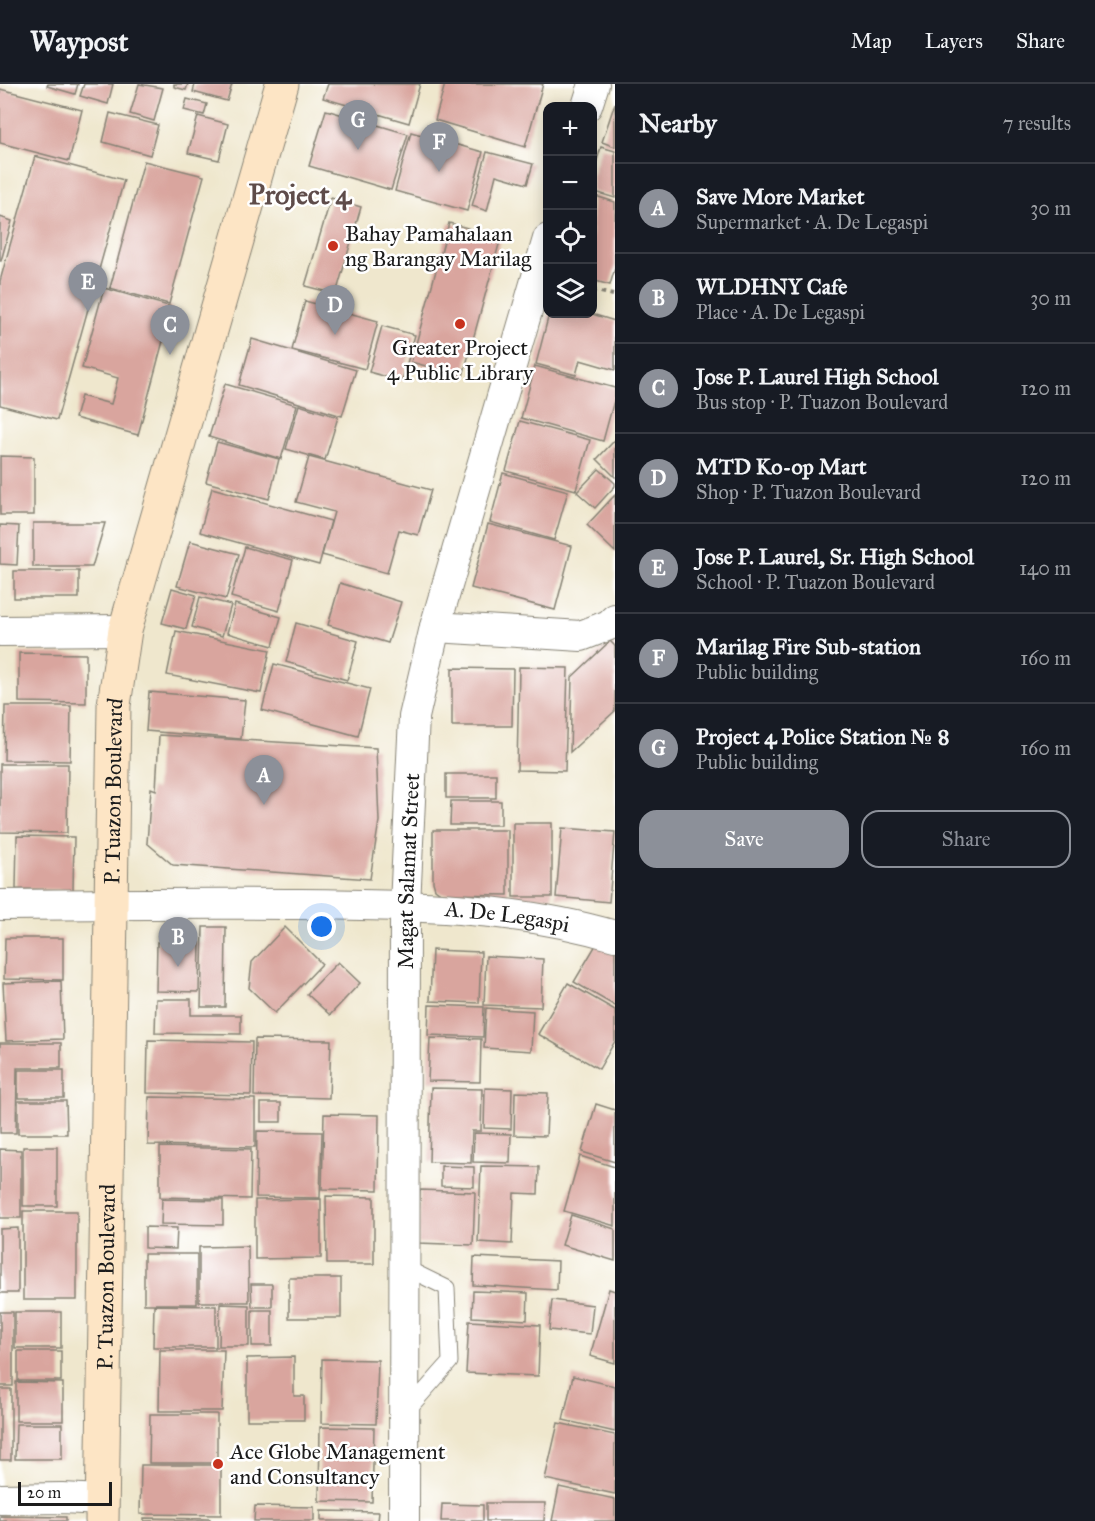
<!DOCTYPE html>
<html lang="en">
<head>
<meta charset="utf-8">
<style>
  :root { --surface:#171b24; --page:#20242c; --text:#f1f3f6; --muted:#9ea1a6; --line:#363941; --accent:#8c9099 }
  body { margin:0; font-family:"IM FELL Great Primer",serif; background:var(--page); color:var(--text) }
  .controls { position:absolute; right:18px; top:18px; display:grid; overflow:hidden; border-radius:12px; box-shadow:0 3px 15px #0003 }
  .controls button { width:54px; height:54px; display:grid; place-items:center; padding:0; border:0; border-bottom:2px solid var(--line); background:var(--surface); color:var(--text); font:30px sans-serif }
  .scale { position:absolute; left:18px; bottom:15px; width:94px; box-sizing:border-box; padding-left:6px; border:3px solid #1c1c1c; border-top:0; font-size:16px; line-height:21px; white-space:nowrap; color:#1c1c1c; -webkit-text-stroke:4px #fff; paint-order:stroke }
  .you { position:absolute; left:322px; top:843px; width:21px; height:21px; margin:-15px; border:4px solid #fff; border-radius:50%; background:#1a73e8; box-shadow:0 0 0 9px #1a73e833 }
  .badge { display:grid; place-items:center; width:39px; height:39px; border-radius:50%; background:var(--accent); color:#fff; font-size:20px; font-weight:700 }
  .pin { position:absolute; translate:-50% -50px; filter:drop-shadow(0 2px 3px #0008) }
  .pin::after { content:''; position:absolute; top:32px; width:21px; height:18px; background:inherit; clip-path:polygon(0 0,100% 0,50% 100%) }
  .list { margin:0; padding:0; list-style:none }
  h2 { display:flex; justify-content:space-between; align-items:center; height:78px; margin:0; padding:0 24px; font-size:26px }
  h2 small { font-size:20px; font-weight:400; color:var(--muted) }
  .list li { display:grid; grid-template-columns:39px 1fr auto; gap:18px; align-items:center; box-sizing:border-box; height:90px; padding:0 24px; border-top:2px solid var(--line) }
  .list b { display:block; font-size:22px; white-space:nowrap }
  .list p { margin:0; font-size:20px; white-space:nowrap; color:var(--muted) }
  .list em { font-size:20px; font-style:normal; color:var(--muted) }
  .actions { display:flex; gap:12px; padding:18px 24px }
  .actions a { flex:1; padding:14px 0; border:2px solid var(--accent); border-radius:18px; text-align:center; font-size:21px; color:var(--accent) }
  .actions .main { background:var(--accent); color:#fff }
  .icon { flex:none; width:33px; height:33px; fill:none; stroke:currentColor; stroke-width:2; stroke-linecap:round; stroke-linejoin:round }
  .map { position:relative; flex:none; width:615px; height:1437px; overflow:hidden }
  header { display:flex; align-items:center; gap:36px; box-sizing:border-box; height:84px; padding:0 30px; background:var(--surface); border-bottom:2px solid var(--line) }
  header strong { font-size:28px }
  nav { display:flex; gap:33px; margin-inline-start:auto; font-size:21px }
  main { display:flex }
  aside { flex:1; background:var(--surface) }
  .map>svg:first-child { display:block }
  .building { fill:#d9a59e }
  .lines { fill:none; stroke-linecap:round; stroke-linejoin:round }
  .lane-casing { stroke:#868274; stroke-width:17 }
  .street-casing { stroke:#868274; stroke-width:32 }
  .secondary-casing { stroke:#868274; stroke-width:35 }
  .path { stroke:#868274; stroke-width:4; stroke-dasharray:4.5 4.5; stroke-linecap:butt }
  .lane { stroke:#fff; stroke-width:15 }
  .street { stroke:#fff; stroke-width:30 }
  .secondary { stroke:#fde5c5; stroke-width:33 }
  .poi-dot { fill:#c8321e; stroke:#fff; stroke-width:2 }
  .labels { text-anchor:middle; stroke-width:5; stroke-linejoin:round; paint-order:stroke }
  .poi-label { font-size:22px; fill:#1c1c1c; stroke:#fff; text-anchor:start }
  .street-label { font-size:22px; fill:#1c1c1c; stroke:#fff }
  .district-label { font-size:28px; font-weight:bold; fill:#5e4c4a; stroke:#fff }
</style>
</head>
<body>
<header>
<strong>Waypost</strong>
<nav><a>Map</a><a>Layers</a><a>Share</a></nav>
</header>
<main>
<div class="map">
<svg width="615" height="1437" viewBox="0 0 615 1437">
  <rect width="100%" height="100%" fill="#fff"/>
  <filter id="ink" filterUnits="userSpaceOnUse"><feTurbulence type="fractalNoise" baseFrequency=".0167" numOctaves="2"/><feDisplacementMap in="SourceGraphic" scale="12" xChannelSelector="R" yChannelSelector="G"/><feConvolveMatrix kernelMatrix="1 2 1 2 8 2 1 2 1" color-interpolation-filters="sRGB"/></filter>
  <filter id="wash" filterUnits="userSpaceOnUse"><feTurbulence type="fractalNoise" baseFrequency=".008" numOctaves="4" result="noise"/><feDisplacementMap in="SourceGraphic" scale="24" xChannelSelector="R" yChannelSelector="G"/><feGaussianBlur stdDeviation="1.35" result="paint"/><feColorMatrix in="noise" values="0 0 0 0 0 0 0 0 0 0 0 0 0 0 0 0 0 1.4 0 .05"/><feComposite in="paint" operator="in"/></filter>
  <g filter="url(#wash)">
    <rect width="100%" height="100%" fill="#efe7cd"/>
    <g id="blocks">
      <g class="building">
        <polygon points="48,0 78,0 75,10 47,2"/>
        <polygon points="84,0 113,0 108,20 80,12"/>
        <polygon points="139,0 163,4 154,37 130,30"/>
        <polygon points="174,0 188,0 186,6 174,3"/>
        <polygon points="195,0 232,0 227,17 193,8"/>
        <polygon points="328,0 420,0 409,39 323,14"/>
        <polygon points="445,0 543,0 525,63 435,36"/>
        <polygon points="0,5 82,26 69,77 0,59"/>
        <polygon points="187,15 207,20 204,31 184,26"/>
        <polygon points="615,19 615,63 602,58"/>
        <polygon points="326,26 408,50 391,106 309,82"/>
        <polygon points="110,29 158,41 150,71 103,58"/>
        <polygon points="198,32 228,40 219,76 188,69"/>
        <polygon points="411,48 483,68 467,127 395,107"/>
        <polygon points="601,63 615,67 615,114 592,107 592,93"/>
        <polygon points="487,68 533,80 527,100 496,91 487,127 472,122"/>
        <polygon points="35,72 124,96 57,336 0,321 0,197"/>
        <polygon points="144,77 204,92 169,220 110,204"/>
        <polygon points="592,111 615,118 615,184 610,201 592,196"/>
        <polygon points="331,114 361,123 336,210 305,202"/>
        <polygon points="0,133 12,137 1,177 0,177"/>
        <polygon points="449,139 501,153 463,292 411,278"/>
        <polygon points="104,204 172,223 138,351 75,334 81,312 111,320 118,294 82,284"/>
        <polygon points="305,217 378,237 365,285 292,266"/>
        <polygon points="549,230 592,230 615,237 615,286 580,276 576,291 536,280"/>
        <polygon points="382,242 415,251 402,297 369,288"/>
        <polygon points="252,255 356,286 342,332 239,301"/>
        <polygon points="535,282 615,304 615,313 603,357 521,334"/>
        <polygon points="225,300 297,321 281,375 209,353"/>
        <polygon points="299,321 338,333 325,376 286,365"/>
        <polygon points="520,337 590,356 576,406 506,387"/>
        <polygon points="615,356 615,393 597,375"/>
        <polygon points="217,358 279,375 269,415 206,398"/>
        <polygon points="0,372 34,373 34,431 0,431"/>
        <polygon points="309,373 431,406 418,451 399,446 387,489 322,471 334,428 296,418"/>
        <polygon points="599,385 615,399 615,402 595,424 577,408"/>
        <polygon points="503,389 568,407 554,456 490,438"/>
        <polygon points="212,404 331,437 319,481 200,448"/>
        <polygon points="615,411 615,468 587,441"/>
        <polygon points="33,439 105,439 92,483 33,483"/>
        <polygon points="488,440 572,462 555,526 471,504"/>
        <polygon points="0,441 19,442 17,481 0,480"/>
        <polygon points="190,457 239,470 226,515 177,502"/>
        <polygon points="245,463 293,476 279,527 231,513"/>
        <rect x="14" y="487" width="65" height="27"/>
        <polygon points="340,499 401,518 388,559 328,541"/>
        <polygon points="172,504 196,511 186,545 162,539"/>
        <polygon points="200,513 231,521 222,552 192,543"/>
        <polygon points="235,520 281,533 273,562 227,549"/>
        <polygon points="296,539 358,557 347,596 286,578"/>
        <polygon points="176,547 270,566 261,609 167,591"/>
        <polygon points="610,557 615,562 615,627 570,668 572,593"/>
        <polygon points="19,569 86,570 86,619 19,618"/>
        <polygon points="274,580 370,605 358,652 262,626"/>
        <polygon points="519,583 568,584 565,687 517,686"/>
        <polygon points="452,584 513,585 512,642 452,642"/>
        <polygon points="149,608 245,616 241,655 146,647"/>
        <polygon points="5,622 71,622 70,677 4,676"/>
        <polygon points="159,651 376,664 379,737 370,795 173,781 147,759 151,704 156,706"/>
        <polygon points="0,680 68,680 67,749 0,748"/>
        <rect x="446" y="690" width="50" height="24"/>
        <polygon points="451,717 501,717 501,741 450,741"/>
        <rect x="513" y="739" width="39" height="74"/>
        <polygon points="562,744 615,748 609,818 556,813"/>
        <polygon points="433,746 508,746 508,811 442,810 435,805 433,798"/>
        <polygon points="17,752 74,753 73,806 16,805"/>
        <polygon points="203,843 226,843 225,923 201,923"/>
        <polygon points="285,843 322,880 275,929 249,904 252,878"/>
        <polygon points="5,854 63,854 63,896 4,895"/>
        <polygon points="600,854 615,863 615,922 574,898"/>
        <polygon points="157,858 200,858 199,908 156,907"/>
        <polygon points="432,866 481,868 479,919 430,917"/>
        <polygon points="486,872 543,875 541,923 484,921"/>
        <polygon points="338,878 360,899 330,931 307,910"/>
        <polygon points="61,897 63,955 6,957 3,899"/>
        <polygon points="568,899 615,926 615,957 599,985 538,950"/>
        <polygon points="156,915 191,915 191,931 241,931 241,950 155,949"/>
        <polygon points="429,921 484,923 483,953 428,951"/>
        <polygon points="486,924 533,927 531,967 484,964"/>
        <polygon points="430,954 481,955 480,998 428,997"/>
        <polygon points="255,955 331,956 329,1014 254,1012"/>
        <polygon points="148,956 252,958 251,1011 147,1009"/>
        <polygon points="0,959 61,959 61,984 17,984 16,1049 0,1049"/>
        <rect x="18" y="986" width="46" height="28"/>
        <polygon points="431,1004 482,1005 481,1047 472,1047 471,1079 429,1078"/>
        <polygon points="485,1004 512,1005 511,1045 484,1044"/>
        <polygon points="515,1008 548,1009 546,1052 514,1051"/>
        <polygon points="149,1013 255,1015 255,1063 148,1061"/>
        <polygon points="18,1017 66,1017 67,1050 18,1050"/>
        <rect x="261" y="1019" width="20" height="19"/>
        <polygon points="596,1020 615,1026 615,1078 582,1068"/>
        <polygon points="324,1030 379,1031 378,1106 322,1105"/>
        <polygon points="257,1047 322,1048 320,1114 256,1113"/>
        <polygon points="474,1049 511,1050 510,1079 473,1078"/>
        <rect x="23" y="1063" width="34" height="59"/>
        <polygon points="160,1063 251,1065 250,1115 160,1113"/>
        <polygon points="0,1065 21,1066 21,1134 0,1134"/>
        <polygon points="580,1072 615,1083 615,1142 564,1127"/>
        <polygon points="441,1082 474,1083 474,1103 441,1102"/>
        <polygon points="481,1082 539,1083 538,1110 514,1109 512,1160 478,1158"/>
        <polygon points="420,1106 475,1108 473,1161 418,1159"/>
        <polygon points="326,1112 374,1113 374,1180 327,1180"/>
        <polygon points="162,1115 223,1116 223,1141 161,1140"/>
        <polygon points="321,1115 321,1174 255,1175 255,1116"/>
        <rect x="23" y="1127" width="54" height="89"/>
        <polygon points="571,1131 615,1145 615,1177 562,1161"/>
        <polygon points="145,1143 177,1144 176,1165 145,1164"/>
        <polygon points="18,1144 18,1209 0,1209 0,1145"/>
        <polygon points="248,1162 249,1218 199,1218 199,1163"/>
        <rect x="144" y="1170" width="53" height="50"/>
        <polygon points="474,1173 558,1177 557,1206 473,1201"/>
        <rect x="289" y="1194" width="52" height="40"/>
        <polygon points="251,1200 272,1200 272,1223 252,1223"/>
        <polygon points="609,1205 615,1207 615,1279 590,1272"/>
        <polygon points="473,1207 528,1209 527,1236 472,1233"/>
        <polygon points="552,1216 593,1221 590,1250 549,1246"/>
        <polygon points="220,1220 249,1221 249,1262 219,1262"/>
        <polygon points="154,1221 216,1222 216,1263 153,1263"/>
        <rect x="252" y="1226" width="20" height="36"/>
        <rect x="0" y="1228" width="13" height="74"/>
        <rect x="15" y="1228" width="46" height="36"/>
        <polygon points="469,1237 540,1241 538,1292 466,1289"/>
        <polygon points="160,1266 224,1266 222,1327 159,1327"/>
        <rect x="18" y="1267" width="43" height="30"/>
        <polygon points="294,1273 294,1312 304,1312 304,1336 247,1336 247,1274"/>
        <polygon points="322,1275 378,1276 376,1340 321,1339"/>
        <polygon points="573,1292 615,1302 615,1348 563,1336"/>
        <polygon points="16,1298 63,1299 63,1337 16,1337"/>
        <rect x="0" y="1305" width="11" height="71"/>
        <polygon points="150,1330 217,1330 217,1379 149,1379"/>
        <polygon points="558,1339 615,1351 615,1410 545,1395"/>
        <polygon points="16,1340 62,1340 62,1375 15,1375"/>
        <polygon points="320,1343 374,1344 372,1418 319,1417"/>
        <polygon points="141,1381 221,1381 221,1431 140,1430"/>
        <polygon points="559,1403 615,1415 615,1437 552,1437"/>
        <polygon points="486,1419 545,1419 544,1437 486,1437"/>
        <polygon points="442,1420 483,1421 483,1437 441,1437"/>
        <polygon points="255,1422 314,1423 314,1437 254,1437"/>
        <polygon points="321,1427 379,1428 378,1437 321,1437"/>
        <polygon points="0,1432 66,1433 66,1437 0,1437"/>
        <polygon points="144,1434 210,1435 210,1437 144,1437"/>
      </g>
    </g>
  </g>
  <g filter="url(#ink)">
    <use href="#blocks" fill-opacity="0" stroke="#868274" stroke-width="1.5"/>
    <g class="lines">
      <defs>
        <polyline id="lane" points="404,1183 447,1204 450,1278 406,1328"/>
        <g id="street">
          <polyline points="587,22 594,0"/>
          <polyline points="435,543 581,552 609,541 615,535"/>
          <polyline points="0,547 125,546"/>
          <path id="s1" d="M0 821C100 820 200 819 300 820 405 821 514 822 615 852"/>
          <polyline points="0,1415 62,1414 102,1416"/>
          <path id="s2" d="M404 1437 405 821 414 633 435 543 548 155"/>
        </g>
        <g id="secondary">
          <path id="s3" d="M102 1437 114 621 125 546 282 0"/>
        </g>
      </defs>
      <use href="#lane" class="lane-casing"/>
      <use href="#street" class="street-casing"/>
      <use href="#secondary" class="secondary-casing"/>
      <polyline class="path" points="592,206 613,211"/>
      <use href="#lane" class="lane"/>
      <use href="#street" class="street"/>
      <use href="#secondary" class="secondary"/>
    </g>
  </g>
  <g class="poi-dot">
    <circle cx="333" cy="162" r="6"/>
    <circle cx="460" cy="240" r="6"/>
    <circle cx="218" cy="1380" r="6"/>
  </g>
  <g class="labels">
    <g class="poi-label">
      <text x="345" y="157">Bahay Pamahalaan<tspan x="345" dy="25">ng Barangay Marilag</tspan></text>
      <text x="460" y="271" text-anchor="middle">Greater Project<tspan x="460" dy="25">4 Public Library</tspan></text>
      <text x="230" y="1375">Ace Globe Management<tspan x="230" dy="25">and Consultancy</tspan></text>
    </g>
    <g class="street-label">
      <text dy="8" stroke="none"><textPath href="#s3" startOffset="730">P. Tuazon Boulevard</textPath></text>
      <text dy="8" stroke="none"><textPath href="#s2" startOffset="650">Magat Salamat Street</textPath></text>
      <text dy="8" stroke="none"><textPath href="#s1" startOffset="508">A. De Legaspi</textPath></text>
      <text dy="8" stroke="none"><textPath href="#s3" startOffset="244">P. Tuazon Boulevard</textPath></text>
    </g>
    <g class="district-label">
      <text x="300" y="120">Project 4</text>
    </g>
  </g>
</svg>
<div class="controls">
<button>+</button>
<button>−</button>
<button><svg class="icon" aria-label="locate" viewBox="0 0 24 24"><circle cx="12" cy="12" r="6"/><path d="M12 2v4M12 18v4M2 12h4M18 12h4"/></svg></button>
<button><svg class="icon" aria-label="layers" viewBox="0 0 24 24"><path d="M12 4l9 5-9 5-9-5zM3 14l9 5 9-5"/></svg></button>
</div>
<div class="scale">20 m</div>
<div class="you"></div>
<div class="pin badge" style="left:264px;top:721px">A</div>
<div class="pin badge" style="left:178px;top:883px">B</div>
<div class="pin badge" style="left:170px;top:271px">C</div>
<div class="pin badge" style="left:335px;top:251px">D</div>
<div class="pin badge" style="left:88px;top:228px">E</div>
<div class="pin badge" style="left:439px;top:88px">F</div>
<div class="pin badge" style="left:358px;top:66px">G</div>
</div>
<aside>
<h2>Nearby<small>7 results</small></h2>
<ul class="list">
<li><span class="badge">A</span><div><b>Save More Market</b><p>Supermarket · A. De Legaspi</p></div><em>30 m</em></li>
<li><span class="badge">B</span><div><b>WLDHNY Cafe</b><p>Place · A. De Legaspi</p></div><em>30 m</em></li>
<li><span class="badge">C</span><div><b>Jose P. Laurel High School</b><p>Bus stop · P. Tuazon Boulevard</p></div><em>120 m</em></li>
<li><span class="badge">D</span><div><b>MTD Ko-op Mart</b><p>Shop · P. Tuazon Boulevard</p></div><em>120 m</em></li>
<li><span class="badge">E</span><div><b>Jose P. Laurel, Sr. High School</b><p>School · P. Tuazon Boulevard</p></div><em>140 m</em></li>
<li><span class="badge">F</span><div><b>Marilag Fire Sub-station</b><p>Public building</p></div><em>160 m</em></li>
<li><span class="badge">G</span><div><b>Project 4 Police Station № 8</b><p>Public building</p></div><em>160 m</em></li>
</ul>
<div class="actions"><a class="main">Save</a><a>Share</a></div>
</aside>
</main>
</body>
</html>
